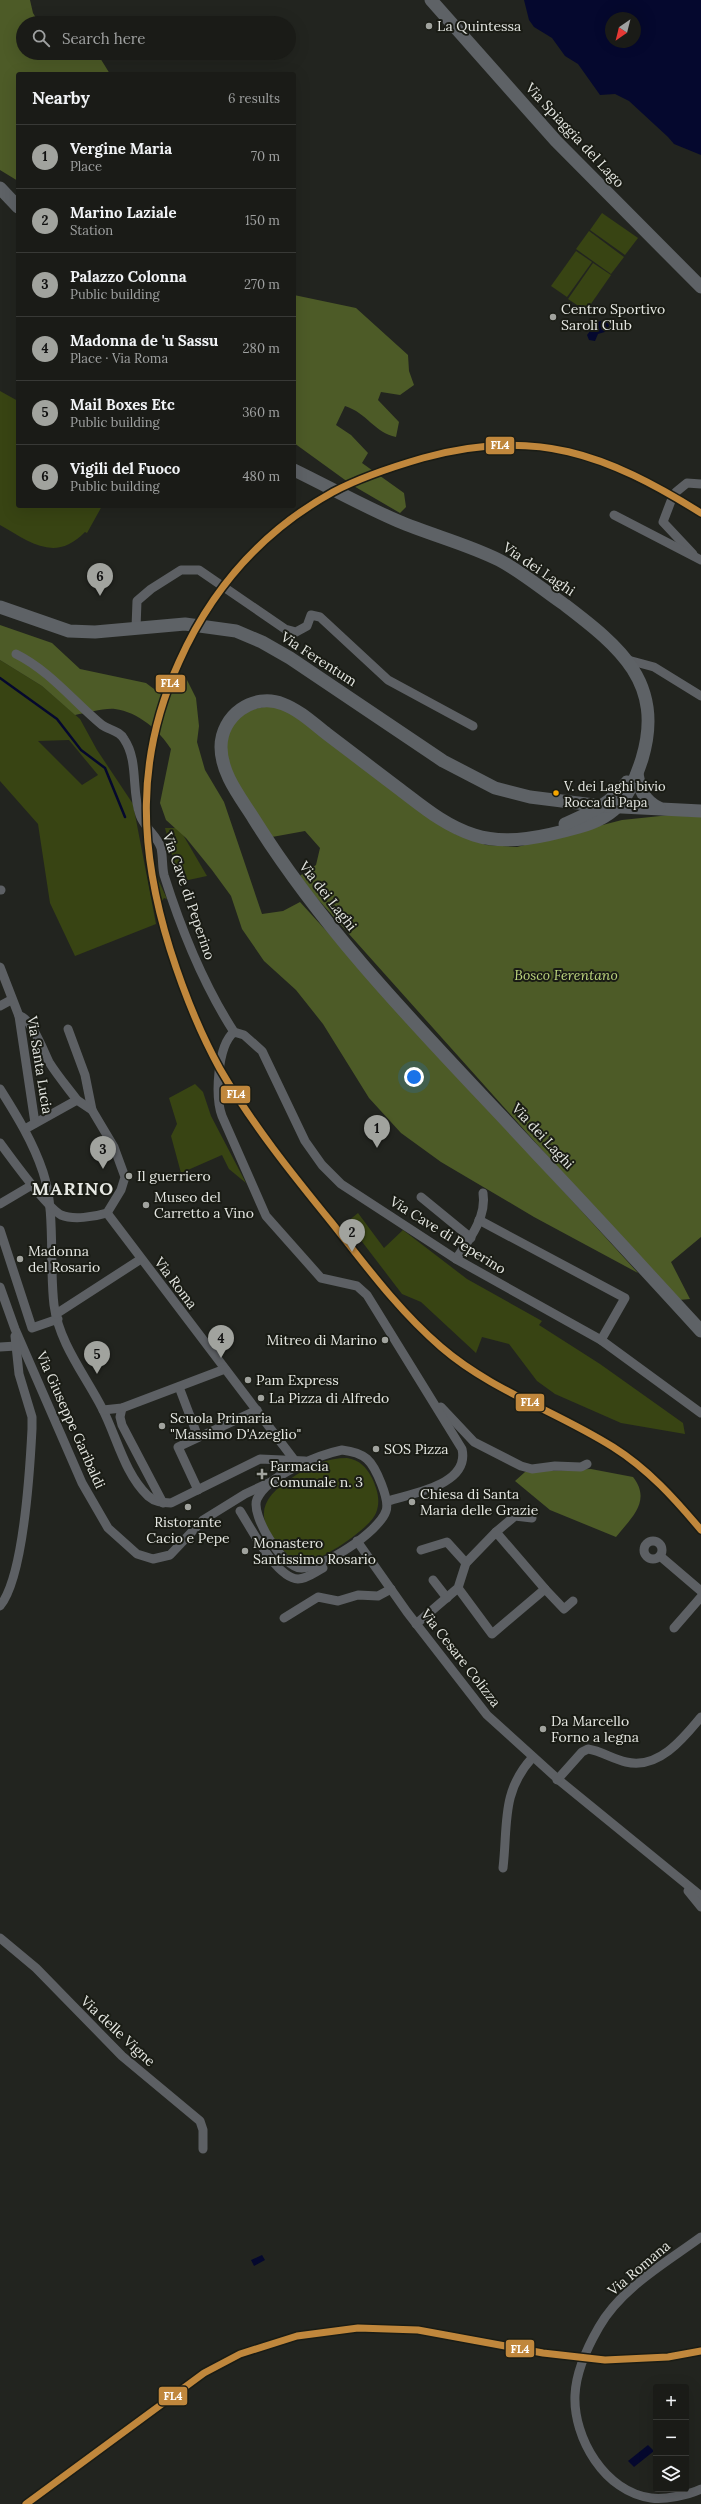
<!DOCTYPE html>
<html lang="en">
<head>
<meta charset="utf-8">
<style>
  :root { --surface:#1a1b17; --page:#232420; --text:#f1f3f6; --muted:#9fa1a1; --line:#383936; --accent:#a1a39e }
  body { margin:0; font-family:Lora,serif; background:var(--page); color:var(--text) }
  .controls { position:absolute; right:12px; bottom:12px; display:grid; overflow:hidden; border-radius:4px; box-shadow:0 4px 16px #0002 }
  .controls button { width:36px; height:36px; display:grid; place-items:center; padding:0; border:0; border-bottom:1px solid var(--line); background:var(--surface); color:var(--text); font:20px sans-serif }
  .compass { position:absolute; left:605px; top:12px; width:36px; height:36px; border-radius:50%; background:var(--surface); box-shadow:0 4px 16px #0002; rotate:215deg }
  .you { position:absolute; left:414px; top:1077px; width:14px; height:14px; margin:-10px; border:3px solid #fff; border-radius:50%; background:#1a73e8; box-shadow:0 0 0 6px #1a73e833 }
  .badge { display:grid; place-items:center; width:26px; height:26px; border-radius:50%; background:var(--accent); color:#111; font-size:13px; font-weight:700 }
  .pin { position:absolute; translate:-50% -33px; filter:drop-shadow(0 1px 2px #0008) }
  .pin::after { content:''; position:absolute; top:21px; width:14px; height:12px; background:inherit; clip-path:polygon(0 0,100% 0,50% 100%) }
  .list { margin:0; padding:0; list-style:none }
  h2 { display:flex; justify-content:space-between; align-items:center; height:52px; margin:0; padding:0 16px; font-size:17px }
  h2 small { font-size:13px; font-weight:400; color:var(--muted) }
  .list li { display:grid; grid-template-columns:26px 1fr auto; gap:12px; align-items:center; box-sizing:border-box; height:64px; padding:0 16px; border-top:1px solid var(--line) }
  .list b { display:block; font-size:15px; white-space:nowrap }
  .list p { margin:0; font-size:13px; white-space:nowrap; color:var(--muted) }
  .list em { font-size:13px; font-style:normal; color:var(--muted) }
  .icon { flex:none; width:22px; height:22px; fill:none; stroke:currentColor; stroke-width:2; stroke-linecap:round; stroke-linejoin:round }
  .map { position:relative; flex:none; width:701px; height:2504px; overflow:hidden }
  .search { position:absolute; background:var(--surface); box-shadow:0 4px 16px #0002; left:16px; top:16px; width:280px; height:44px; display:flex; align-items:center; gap:10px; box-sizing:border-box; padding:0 14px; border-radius:22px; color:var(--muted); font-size:15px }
  .panel { position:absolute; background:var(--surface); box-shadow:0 4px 16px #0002; left:16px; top:72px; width:280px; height:436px; border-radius:4px }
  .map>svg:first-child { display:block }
  .green { fill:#384413; fill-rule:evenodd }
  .forest { fill:#4d5b27 }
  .water { fill:#05082e; fill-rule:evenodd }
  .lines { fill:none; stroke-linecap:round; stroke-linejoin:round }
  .stream { stroke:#05082e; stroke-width:2.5 }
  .street { stroke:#5d6064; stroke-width:9 }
  .secondary { stroke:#5e6266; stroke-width:13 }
  .rail-1-casing { stroke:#1a1c15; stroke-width:10 }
  .rail-1 { stroke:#c0873c; stroke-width:7 }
  .poi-dot { fill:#a1a39e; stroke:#1a1c15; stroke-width:1.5 }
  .bus-dot { fill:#f7a600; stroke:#1a1c15; stroke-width:1.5 }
  .labels { text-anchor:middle; stroke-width:4; stroke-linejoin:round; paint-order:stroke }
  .bus-label { font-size:13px; fill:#e5e7e2; stroke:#1a1c15; text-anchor:start }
  .poi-label { font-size:14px; fill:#e5e7e2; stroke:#1a1c15; text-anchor:start }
  .street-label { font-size:14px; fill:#e5e7e2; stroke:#1a1c15 }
  .park-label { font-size:14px; font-style:italic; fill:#bcd57e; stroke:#1a1c15 }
  .district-label { font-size:18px; font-weight:bold; letter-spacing:1px; fill:#e5e7e2; stroke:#1a1c15 }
  .line-badge { stroke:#1a1c15; stroke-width:1.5 }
  .badge-label { font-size:11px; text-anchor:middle; font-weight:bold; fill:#fff }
</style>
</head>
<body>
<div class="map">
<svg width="701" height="2504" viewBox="0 0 701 2504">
  <rect width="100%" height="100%" fill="#22241f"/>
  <g class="green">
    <polygon points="602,213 638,238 625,255 590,230"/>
    <polygon points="589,231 624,257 611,274 576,249"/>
    <polygon points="576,251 592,262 567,297 551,286"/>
    <polygon points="593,263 611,275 586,311 568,299"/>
    <path d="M0 391 18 401V506H102L87 533 85 532C55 563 30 542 0 525Z"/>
    <path d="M0 660 42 686 80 719 97 750 133 804 156 924 75 956 50 903 38 824 0 781ZM69 740 98 775 82 785 38 741Z"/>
    <polygon points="165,828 179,828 207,876 179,882"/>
    <polygon points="157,877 167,899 164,898 162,901 155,878"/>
    <polygon points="195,1084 203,1092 211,1116 246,1183 229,1169 222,1155 181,1173 171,1136 177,1124 169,1098"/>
    <polygon points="358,1213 384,1248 403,1230 467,1279 542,1321 539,1325 600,1364 683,1423 685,1434 621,1423 555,1394 537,1381 509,1344 482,1337 476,1353 421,1302 402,1294 347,1222"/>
    <path d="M347 1458C360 1460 366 1467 372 1478 377 1489 381 1500 376 1513 370 1529 316 1565 299 1563 292 1562 289 1556 285 1552 253 1518 258 1499 296 1475 312 1465 328 1458 347 1458Z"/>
  </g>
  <g class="forest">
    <polygon points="0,0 30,0 33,13 39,23 23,23 23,53 56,53 58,56 74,53 97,53 110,74 18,74 18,181 0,170"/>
    <path d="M294 295 356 308 408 355 409 371 414 385 400 395 381 392 378 400 399 422 396 437C375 433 367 413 345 406L336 425 351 435 368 453 362 463 404 493 406 507 400 513 352 485 294 443Z"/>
    <path d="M0 625 52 643 80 669 146 683 162 695 184 674 196 698 199 726 197 742 205 770 224 802 262 914 283 911 300 902 638 1273 534 1217 441 1162 401 1133 369 1098 323 1024 296 990 264 961 242 929 231 896 212 870 186 838 166 820 160 803 171 749C159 730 138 712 115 709 103 708 87 713 75 715L42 686 0 660Z"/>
    <polygon points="278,704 455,834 486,845 517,847 622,820 670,815 701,817 701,1237 671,1262 690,1299 679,1300 653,1274 298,877 316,865 320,848 305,831 272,837 234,781 224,742 240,712"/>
    <path d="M591 1469 633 1477C652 1501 631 1518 616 1537L550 1510 515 1481 525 1472Z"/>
  </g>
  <g class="water">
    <path d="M524 0H701V155L674 144 668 137 629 101 615 94 600 95 578 64 565 56 552 38 534 27 529 20ZM611 18H635V42H611Z"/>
    <polygon points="605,320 609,325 608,331 598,334 595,341 589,340 587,335 597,322"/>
    <polygon points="262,2255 265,2260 254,2266 251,2260"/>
    <polygon points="648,2445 654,2451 634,2467 628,2461"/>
  </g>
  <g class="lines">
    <polyline class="stream" points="0,678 57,719 81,750 105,768 125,817"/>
    <g class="street">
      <polyline points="676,492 687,483 701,484"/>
      <polyline points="671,501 663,522 693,554"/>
      <polyline points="614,515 701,560"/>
      <polyline points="136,628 137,601 151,589 181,570 199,570 285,629 296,632 307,626 311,615 320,617 388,680 473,726"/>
      <path d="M16 654C50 671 73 701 102 725 109 730 120 731 124 739 139 761 131 791 140 815 144 828 157 835 161 848 163 857 162 866 164 875 181 929 203 984 234 1032"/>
      <polyline points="628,660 654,667 701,696"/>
      <polyline points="0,890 1,890"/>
      <polyline points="0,967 19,1016 35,1123"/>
      <polyline points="0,1006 11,1000"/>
      <path d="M19 1016C31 1017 44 1052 49 1062 57 1075 68 1088 77 1100"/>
      <polyline points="68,1029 85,1075 92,1110"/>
      <path d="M0 1089C17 1116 33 1142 43 1172 56 1211 49 1264 54 1305 59 1343 85 1375 102 1408 117 1437 124 1473 148 1496 155 1502 162 1503 171 1503L260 1459 305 1461"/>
      <polyline points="25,1129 77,1100 92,1110 114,1147 125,1177 121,1190 107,1213"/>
      <path d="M0 1143C11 1158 47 1208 61 1215 73 1220 94 1217 107 1213"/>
      <polyline points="421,1197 471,1238"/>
      <polyline points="0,1204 32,1185"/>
      <polyline points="107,1213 295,1461"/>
      <polyline points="479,1220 625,1298 601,1340"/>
      <polyline points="0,1230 32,1328 58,1319"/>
      <path d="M456 1259C469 1240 487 1217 483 1193"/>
      <polyline points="0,1287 15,1329 82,1483 108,1528 137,1554 153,1559 170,1555 203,1520 245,1494 275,1480"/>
      <polyline points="56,1314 141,1259"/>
      <polyline points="0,1347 16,1346"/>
      <polyline points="179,1387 198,1437"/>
      <polyline points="441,1407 474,1442 521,1466 532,1469 555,1466 581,1467 587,1464"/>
      <polyline points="122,1408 120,1417 122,1425 163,1503"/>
      <polyline points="103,1410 122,1408 225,1369"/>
      <path d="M342 1450C351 1451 360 1453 367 1459 376 1467 390 1500 386 1511 379 1532 322 1569 301 1568 283 1568 250 1515 257 1499 268 1475 318 1455 342 1450Z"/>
      <polyline points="198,1490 178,1447 257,1410"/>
      <path d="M388 1501C413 1493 470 1485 462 1449L367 1295 357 1286 321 1278 266 1216 222 1116C215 1097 217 1046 234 1032L244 1035 262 1051 305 1141 322 1165 341 1184 456 1259 601 1340 701 1413"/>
      <path d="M240 1511C251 1528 276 1578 298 1579 307 1579 315 1572 323 1568"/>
      <polyline points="496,1532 515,1516 532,1518"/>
      <circle cx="653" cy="1550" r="9"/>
      <polyline points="357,1541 407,1612 487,1715 560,1781 701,1896"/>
      <polyline points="421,1550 447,1542 466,1563"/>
      <polyline points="660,1556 701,1591"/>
      <polyline points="433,1580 447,1598"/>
      <polyline points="545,1589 564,1609 573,1601"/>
      <path d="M0 1606C24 1577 30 1468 32 1429V1417L19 1374 15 1336"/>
      <polyline points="284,1618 318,1597 338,1601 358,1595 378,1596 391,1589"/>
      <polyline points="416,1624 458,1588 466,1563 496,1532 545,1589 492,1634 458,1588"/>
      <polyline points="674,1628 701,1597"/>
      <path d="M557 1780 582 1752 588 1749C601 1751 613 1759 626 1762 658 1770 683 1739 701 1717"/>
      <path d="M503 1868C508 1825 501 1792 532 1758"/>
      <polyline points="688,1891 701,1907"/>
      <polyline points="0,1938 36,1968 122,2056 200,2121 203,2130 203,2149"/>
      <path d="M701 2237C667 2262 621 2288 599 2327 588 2346 576 2372 575 2395 573 2438 605 2492 651 2498 665 2500 688 2495 701 2489"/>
    </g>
    <g class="secondary">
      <polyline points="431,0 556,141 701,287"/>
      <polyline points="0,188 18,207"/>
      <path d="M294 470C329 487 363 506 398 521 431 535 467 544 499 560 522 572 543 590 565 605 620 647 665 683 642 759 630 796 619 816 579 827 547 836 507 846 474 835 445 826 422 806 398 788 374 770 351 752 327 734 313 723 299 710 283 704 253 692 221 716 221 747 221 774 241 798 254 819 332 944 438 1047 537 1154 592 1212 647 1272 701 1331"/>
      <polyline points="0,607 69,631 95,632 185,624 236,631 262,642 290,658 443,761 495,788 530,797 602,806 701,811"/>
      <path d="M637 774C640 790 644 801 659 808"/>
      <path d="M565 824C589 813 611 804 627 782"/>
    </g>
    <defs>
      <g id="rail-1">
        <path d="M701 513C606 454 535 427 423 458 392 467 361 477 333 492 262 531 212 588 179 662 135 759 139 849 170 949 183 990 199 1031 220 1069 252 1124 292 1174 332 1223 366 1266 399 1311 441 1347 492 1391 556 1411 613 1447 648 1469 675 1499 701 1530"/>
        <polyline points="26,2504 204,2373 240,2354 297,2336 358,2328 418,2330 543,2353 605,2360 668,2357 701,2351"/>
      </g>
    </defs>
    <use href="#rail-1" class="rail-1-casing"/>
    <use href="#rail-1" class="rail-1"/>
  </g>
  <g class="poi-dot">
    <circle cx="429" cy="26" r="4"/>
    <circle cx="553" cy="317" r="4"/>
    <circle cx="129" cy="1176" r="4"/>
    <circle cx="146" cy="1205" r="4"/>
    <circle cx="20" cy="1259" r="4"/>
    <circle cx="385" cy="1340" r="4"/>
    <circle cx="248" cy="1380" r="4"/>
    <circle cx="261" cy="1398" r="4"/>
    <circle cx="162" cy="1426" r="4"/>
    <circle cx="376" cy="1449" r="4"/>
    <path d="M260 1468h4v4h4v4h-4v4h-4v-4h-4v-4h4z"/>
    <circle cx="412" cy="1502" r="4"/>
    <circle cx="188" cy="1507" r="4"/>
    <circle cx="245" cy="1551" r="4"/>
    <circle cx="543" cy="1729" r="4"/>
  </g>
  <circle class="bus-dot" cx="556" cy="793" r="3.5"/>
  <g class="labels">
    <g class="bus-label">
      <text x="564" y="791">V. dei Laghi bivio<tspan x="564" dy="16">Rocca di Papa</tspan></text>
    </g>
    <g class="poi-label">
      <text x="437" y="31">La Quintessa</text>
      <text x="561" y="314">Centro Sportivo<tspan x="561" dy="16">Saroli Club</tspan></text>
      <text x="137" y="1181">Il guerriero</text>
      <text x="154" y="1202">Museo del<tspan x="154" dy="16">Carretto a Vino</tspan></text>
      <text x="28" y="1256">Madonna<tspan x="28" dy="16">del Rosario</tspan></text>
      <text x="377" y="1345" text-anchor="end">Mitreo di Marino</text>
      <text x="256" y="1385">Pam Express</text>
      <text x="269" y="1403">La Pizza di Alfredo</text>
      <text x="170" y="1423">Scuola Primaria<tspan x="170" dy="16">"Massimo D'Azeglio"</tspan></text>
      <text x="384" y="1454">SOS Pizza</text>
      <text x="270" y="1471">Farmacia<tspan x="270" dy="16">Comunale n. 3</tspan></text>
      <text x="420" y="1499">Chiesa di Santa<tspan x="420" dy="16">Maria delle Grazie</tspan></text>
      <text x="188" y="1527" text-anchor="middle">Ristorante<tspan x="188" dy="16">Cacio e Pepe</tspan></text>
      <text x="253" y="1548">Monastero<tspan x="253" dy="16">Santissimo Rosario</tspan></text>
      <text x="551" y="1726">Da Marcello<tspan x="551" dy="16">Forno a legna</tspan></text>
    </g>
    <g class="street-label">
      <text transform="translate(575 135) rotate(47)" y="5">Via Spiaggia del Lago</text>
      <text transform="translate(539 569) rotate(34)" y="5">Via dei Laghi</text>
      <text transform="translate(319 659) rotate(33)" y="5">Via Ferentum</text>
      <text transform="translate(189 896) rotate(71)" y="5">Via Cave di Peperino</text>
      <text transform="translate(328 896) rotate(52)" y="5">Via dei Laghi</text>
      <text transform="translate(40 1065) rotate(81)" y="5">Via Santa Lucia</text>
      <text transform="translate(543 1136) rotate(47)" y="5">Via dei Laghi</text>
      <text transform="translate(448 1235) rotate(32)" y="5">Via Cave di Peperino</text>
      <text transform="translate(176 1283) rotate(53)" y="5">Via Roma</text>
      <text transform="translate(71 1420) rotate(66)" y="5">Via Giuseppe Garibaldi</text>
      <text transform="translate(461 1658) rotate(52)" y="5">Via Cesare Colizza</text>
      <text transform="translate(118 2031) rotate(43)" y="5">Via delle Vigne</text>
      <text transform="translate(639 2268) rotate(-40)" y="5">Via Romana</text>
    </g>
    <g class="park-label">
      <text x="566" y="980">Bosco Ferentano</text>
    </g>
    <g class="district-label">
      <text x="73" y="1195">MARINO</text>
    </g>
  </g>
  <g class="line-badge">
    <rect x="485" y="436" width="30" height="19" rx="4" fill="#c0873c"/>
    <rect x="155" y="674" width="31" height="19" rx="4" fill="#c0873c"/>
    <rect x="220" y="1085" width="31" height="19" rx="4" fill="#c0873c"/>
    <rect x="515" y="1393" width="30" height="19" rx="4" fill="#c0873c"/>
    <rect x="505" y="2339" width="30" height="19" rx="4" fill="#c0873c"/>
    <rect x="158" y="2386" width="30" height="20" rx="4" fill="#c0873c"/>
  </g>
  <g class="badge-label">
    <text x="500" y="449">FL4</text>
    <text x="170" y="687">FL4</text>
    <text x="236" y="1098">FL4</text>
    <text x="530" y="1406">FL4</text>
    <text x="520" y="2353">FL4</text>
    <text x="173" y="2400">FL4</text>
  </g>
</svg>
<div class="controls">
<button>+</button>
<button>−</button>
<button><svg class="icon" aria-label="layers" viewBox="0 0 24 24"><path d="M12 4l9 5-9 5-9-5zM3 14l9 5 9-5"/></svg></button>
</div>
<svg class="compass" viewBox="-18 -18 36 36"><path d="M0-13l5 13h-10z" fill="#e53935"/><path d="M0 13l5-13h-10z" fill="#9fa1a1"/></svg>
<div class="you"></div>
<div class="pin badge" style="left:377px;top:1148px">1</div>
<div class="pin badge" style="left:352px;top:1252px">2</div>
<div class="pin badge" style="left:103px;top:1169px">3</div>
<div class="pin badge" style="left:221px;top:1358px">4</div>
<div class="pin badge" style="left:97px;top:1374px">5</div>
<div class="pin badge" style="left:100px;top:596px">6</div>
<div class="search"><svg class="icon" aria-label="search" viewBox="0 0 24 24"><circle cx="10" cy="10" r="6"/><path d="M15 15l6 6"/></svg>Search here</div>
<section class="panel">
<h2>Nearby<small>6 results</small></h2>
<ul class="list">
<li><span class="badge">1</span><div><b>Vergine Maria</b><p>Place</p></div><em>70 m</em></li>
<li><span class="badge">2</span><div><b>Marino Laziale</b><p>Station</p></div><em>150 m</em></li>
<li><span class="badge">3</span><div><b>Palazzo Colonna</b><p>Public building</p></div><em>270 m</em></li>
<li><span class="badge">4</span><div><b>Madonna de 'u Sassu</b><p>Place · Via Roma</p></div><em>280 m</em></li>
<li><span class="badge">5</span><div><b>Mail Boxes Etc</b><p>Public building</p></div><em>360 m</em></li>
<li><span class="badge">6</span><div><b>Vigili del Fuoco</b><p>Public building</p></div><em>480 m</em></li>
</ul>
</section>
</div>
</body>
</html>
